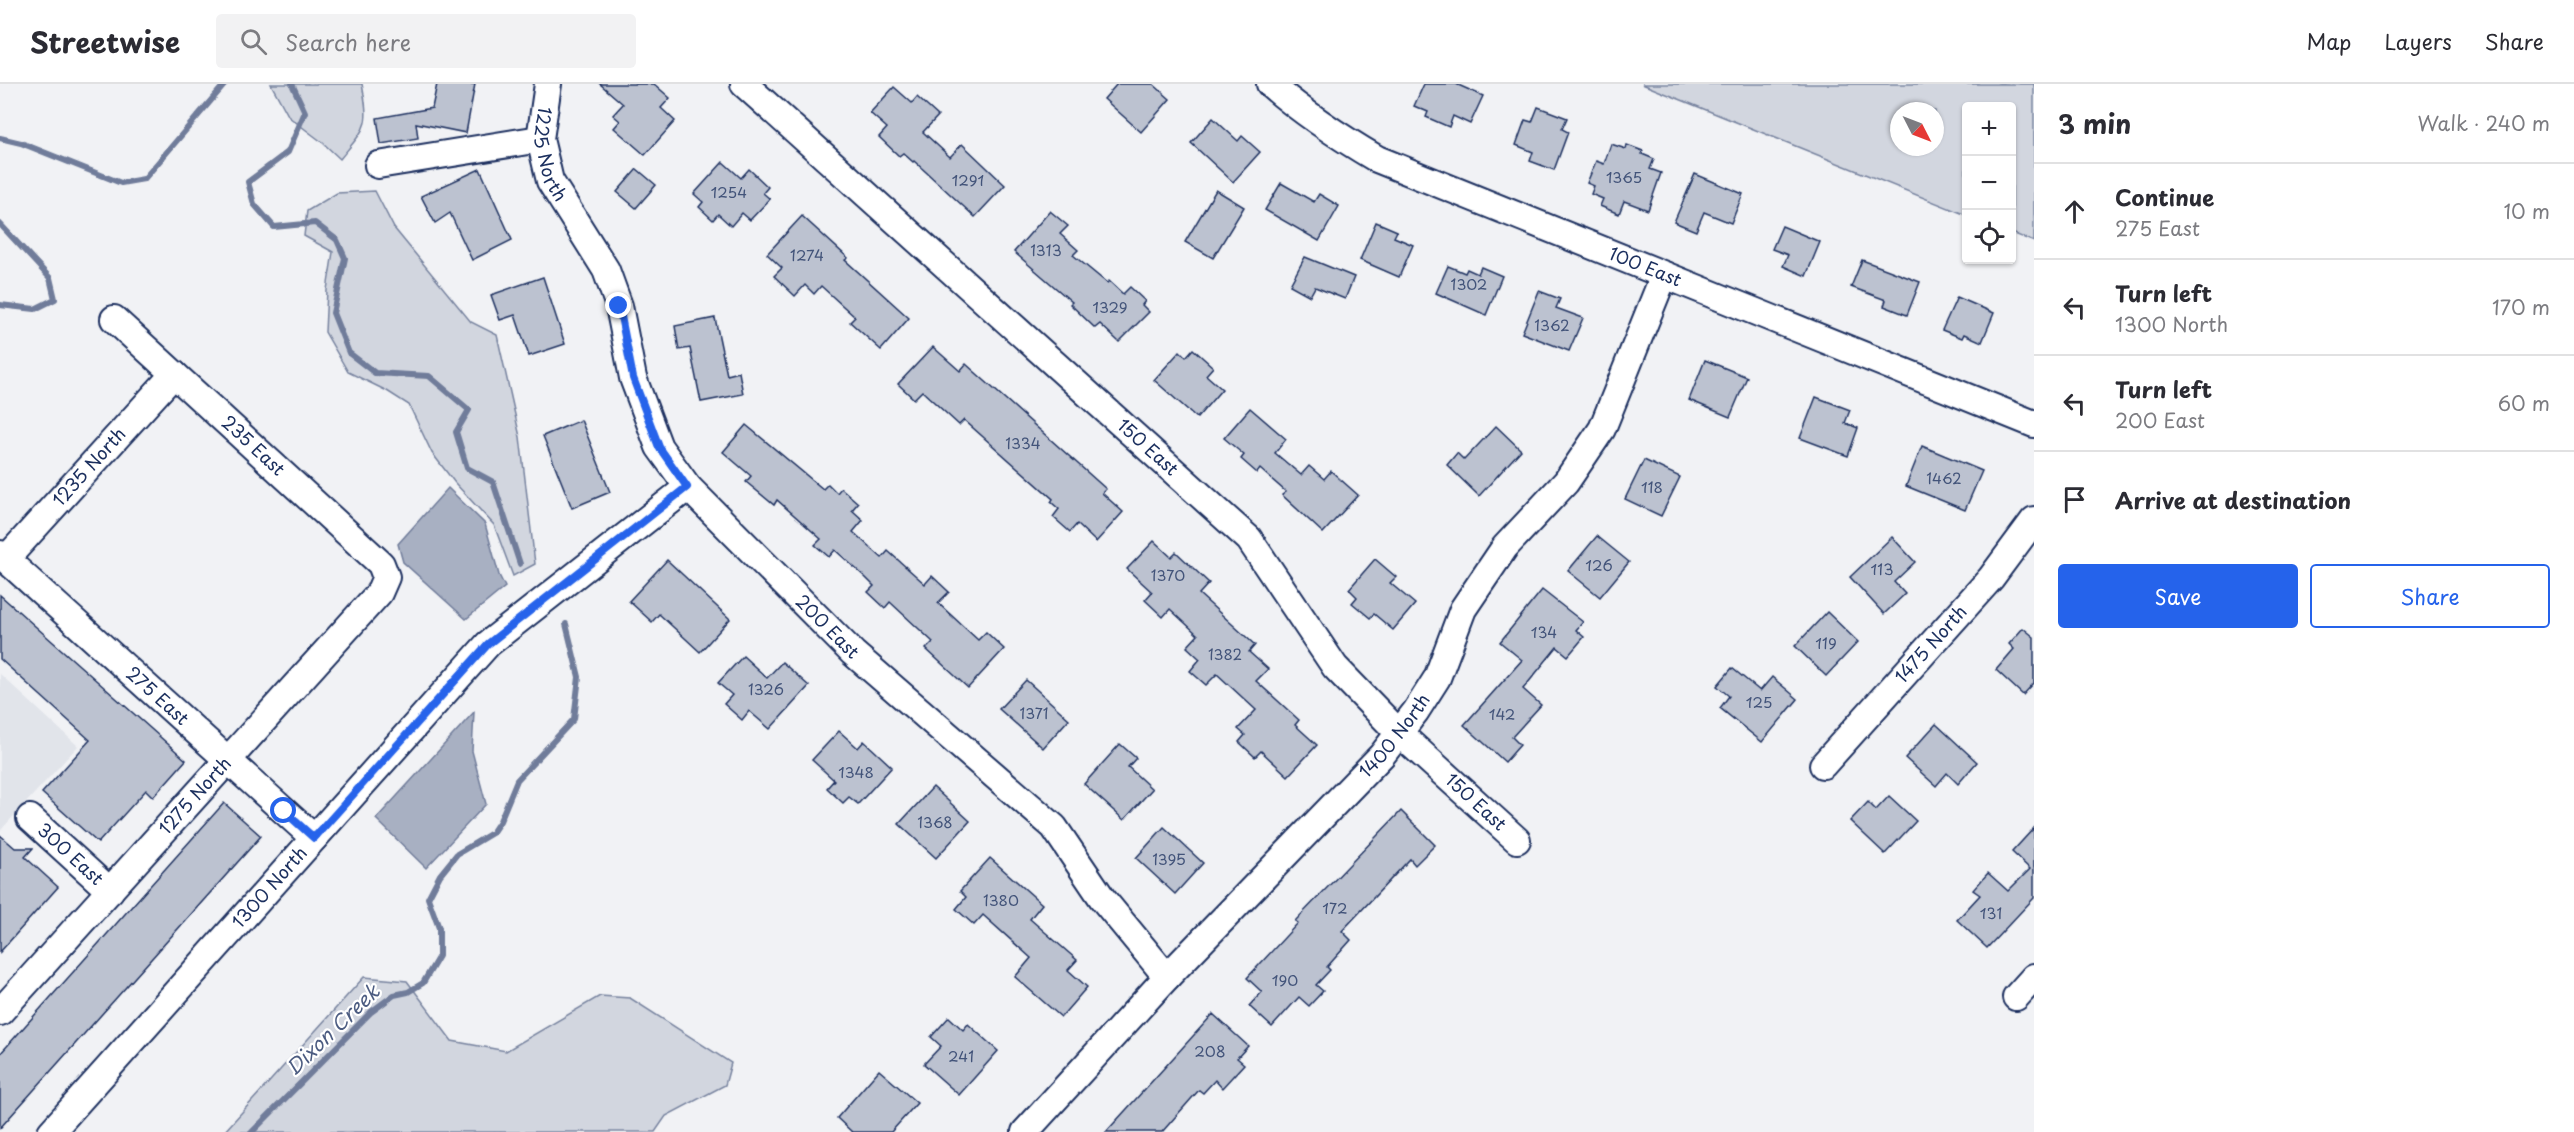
<!DOCTYPE html>
<html lang="en">
<head>
<meta charset="utf-8">
<style>
  :root { --surface:#fff; --page:#f2f2f3; --text:#2b2b33; --muted:#7c7c81; --line:#e1e1e2; --accent:#2563eb }
  body { margin:0; font-family:"Playpen Sans",sans-serif; background:var(--page); color:var(--text) }
  .controls { position:absolute; right:18px; top:18px; display:grid; overflow:hidden; border-radius:6px; box-shadow:0 2px 4px #0004 }
  .controls button { width:54px; height:54px; display:grid; place-items:center; padding:0; border:0; border-bottom:2px solid var(--line); background:var(--surface); color:var(--text); font:30px sans-serif }
  .compass { position:absolute; left:1890px; top:18px; width:54px; height:54px; border-radius:50%; background:var(--surface); box-shadow:0 2px 4px #0004; rotate:132deg }
  .stop { position:absolute; width:18px; height:18px; margin:-14px; border:4px solid #2563eb; border-radius:50%; background:#fff }
  .stop.end { background:#2563eb; border-color:#fff; box-shadow:0 2px 6px #0008 }
  .list { margin:0; padding:0; list-style:none }
  h2 { display:flex; justify-content:space-between; align-items:center; height:78px; margin:0; padding:0 24px; font-size:26px }
  h2 small { font-size:20px; font-weight:400; color:var(--muted) }
  .list li { display:grid; grid-template-columns:39px 1fr auto; gap:18px; align-items:center; box-sizing:border-box; height:96px; padding:0 24px; border-top:2px solid var(--line) }
  .list b { display:block; font-size:22px; white-space:nowrap }
  .list p { margin:0; font-size:20px; white-space:nowrap; color:var(--muted) }
  .list em { font-size:20px; font-style:normal; color:var(--muted) }
  .actions { display:flex; gap:12px; padding:18px 24px }
  .actions a { flex:1; padding:14px 0; border:2px solid var(--accent); border-radius:6px; text-align:center; font-size:21px; color:var(--accent) }
  .actions .main { background:var(--accent); color:#fff }
  .icon { flex:none; width:33px; height:33px; fill:none; stroke:currentColor; stroke-width:2; stroke-linecap:round; stroke-linejoin:round }
  .map { position:relative; flex:none; width:2034px; height:1048px; overflow:hidden }
  header { display:flex; align-items:center; gap:36px; box-sizing:border-box; height:84px; padding:0 30px; background:var(--surface); border-bottom:2px solid var(--line) }
  header strong { font-size:28px }
  nav { display:flex; gap:33px; margin-inline-start:auto; font-size:21px }
  .search { width:420px; height:54px; background:var(--page); display:flex; align-items:center; gap:15px; box-sizing:border-box; padding:0 21px; border-radius:6px; color:var(--muted); font-size:22px }
  main { display:flex }
  aside { flex:1; background:var(--surface) }
  .map>svg:first-child { display:block }
  .built { fill:#e1e4ea }
  .green { fill:#d2d6df; stroke:#76829e; stroke-width:1.5; fill-rule:evenodd }
  .water { fill:#a8b0c2; stroke:#707c9a; stroke-width:1.5 }
  .lines { fill:none; stroke-linecap:round; stroke-linejoin:round }
  .stream { stroke:#707c9a; stroke-width:6 }
  .building { fill:#bcc2d0; stroke:#1b2f5e; stroke-width:1.5 }
  .minor-casing { stroke:#1b2f5e; stroke-width:30 }
  .minor { stroke:#fff; stroke-width:26 }
  .route { stroke:#2563eb; stroke-width:8 }
  .labels { text-anchor:middle; stroke-width:4.5; stroke-linejoin:round; paint-order:stroke }
  .number-label { font-size:15px; fill:#43547a }
  .street-label { font-size:18px; fill:#1b2f5e; stroke:#fff }
  .water-label { font-size:20px; font-style:italic; fill:#4c5c81; stroke:#fff }
</style>
</head>
<body>
<header>
<strong>Streetwise</strong>
<div class="search"><svg class="icon" aria-label="search" viewBox="0 0 24 24"><circle cx="10" cy="10" r="6"/><path d="M15 15l6 6"/></svg>Search here</div>
<nav><a>Map</a><a>Layers</a><a>Share</a></nav>
</header>
<main>
<div class="map">
<svg width="2034" height="1048" viewBox="0 0 2034 1048">
  <rect width="100%" height="100%" fill="#f1f2f5"/>
  <filter id="ink" filterUnits="userSpaceOnUse"><feTurbulence type="fractalNoise" baseFrequency=".0167" numOctaves="2"/><feDisplacementMap in="SourceGraphic" scale="12" xChannelSelector="R" yChannelSelector="G"/><feConvolveMatrix kernelMatrix="1 2 1 2 8 2 1 2 1" color-interpolation-filters="sRGB"/></filter>
  <g filter="url(#ink)">
    <polygon class="built" points="0,590 78,662 0,747"/>
    <g class="green">
      <path d="M271 0H362C370 43 367 42 340 75L322 58 289 33Z"/>
      <path d="M1642 0H2034V158L2012 149V22H1966V131ZM1899 27H1935V63H1899Z"/>
      <polygon points="375,107 394,144 471,238 497,251 520,353 535,480 513,492 494,441 455,399 432,369 409,321 387,307 348,288 325,248 327,206 333,168 304,152 307,127 337,109"/>
      <polygon points="364,893 407,897 452,957 506,967 600,912 630,914 731,979 725,1001 666,1032 655,1048 224,1048"/>
    </g>
    <g class="water">
      <polygon points="448,404 485,440 499,491 505,503 466,535 403,478 398,460"/>
      <polygon points="474,628 472,667 486,720 426,784 376,735"/>
    </g>
    <g class="lines">
      <g class="stream">
        <polyline points="292,0 305,28 288,68 248,98 254,120 274,143 315,139 337,156 345,174 333,229 349,269 375,289 429,292 469,326 456,348 467,384 493,398 520,480"/>
        <polyline points="0,54 21,59 121,99 144,95 225,0"/>
        <polyline points="0,140 50,194 55,215 35,225 0,221"/>
        <polyline points="252,1048 371,928 394,911 408,908 423,899 439,872 439,844 428,814 440,791 457,770 492,749 500,737 517,696 574,635 579,593 566,540"/>
      </g>
    </g>
    <g class="building">
      <polygon points="437,0 475,0 466,49 416,39 418,54 381,60 377,34 432,24"/>
      <polygon points="600,0 654,0 670,14 661,24 675,37 645,71 614,44 620,37 613,31 623,20"/>
      <polygon points="1117,0 1153,0 1170,15 1141,48 1104,15"/>
      <polygon points="1424,0 1456,0 1483,12 1470,40 1453,32 1449,43 1426,33 1428,28 1414,22"/>
      <polygon points="894,3 912,19 917,13 938,32 923,48 950,73 962,60 1005,101 975,133 914,77 913,78 903,69 899,72 879,53 887,44 870,29"/>
      <polygon points="1538,23 1567,34 1562,45 1568,48 1554,86 1530,77 1533,68 1516,61 1525,36 1532,38"/>
      <polygon points="1213,34 1238,57 1242,52 1260,68 1233,98 1191,59"/>
      <polygon points="1611,60 1626,65 1627,61 1643,67 1642,70 1654,75 1650,85 1661,89 1648,126 1624,117 1619,130 1600,122 1603,115 1591,110 1594,102 1587,99 1596,77 1604,80"/>
      <polygon points="723,78 741,94 749,85 768,103 763,109 770,115 750,136 742,129 731,142 718,130 713,136 699,123 703,118 694,110"/>
      <polygon points="480,85 512,156 472,176 450,129 435,139 421,112"/>
      <polygon points="637,85 656,101 636,124 617,108"/>
      <polygon points="1695,90 1743,110 1731,139 1704,128 1696,147 1674,138"/>
      <polygon points="1281,99 1314,118 1319,110 1339,122 1319,157 1265,126"/>
      <polygon points="1216,106 1244,123 1213,174 1185,158"/>
      <polygon points="1050,127 1068,142 1060,150 1078,166 1073,171 1107,199 1109,197 1123,210 1130,203 1145,217 1142,221 1149,228 1119,258 1100,240 1095,244 1070,220 1072,218 1014,168"/>
      <polygon points="802,132 848,174 845,176 909,234 881,266 850,238 855,233 821,202 814,210 805,201 795,212 774,192 782,184 767,170"/>
      <polygon points="1376,138 1397,147 1394,153 1413,161 1399,193 1360,176"/>
      <polygon points="1782,142 1820,158 1806,192 1783,182 1788,171 1772,165"/>
      <polygon points="1305,173 1354,193 1345,215 1315,203 1310,212 1290,201"/>
      <polygon points="1862,176 1920,198 1907,231 1884,222 1886,216 1851,203"/>
      <polygon points="1448,182 1465,189 1467,185 1478,190 1481,183 1502,192 1486,231 1436,209"/>
      <polygon points="543,193 565,260 529,272 515,231 500,236 491,211"/>
      <polygon points="1539,207 1560,215 1556,224 1583,234 1569,267 1522,249"/>
      <polygon points="1957,213 1994,229 1982,258 1964,250 1962,254 1942,246"/>
      <polygon points="715,234 727,291 739,288 743,310 701,318 690,264 679,266 675,242"/>
      <polygon points="933,263 960,287 966,280 1106,405 1102,409 1123,428 1096,458 1077,440 1070,448 1053,433 1059,425 1051,418 1053,415 964,336 959,341 922,307 914,315 898,300"/>
      <polygon points="1193,265 1213,283 1206,291 1222,305 1197,334 1154,296 1180,267 1186,273"/>
      <polygon points="1705,276 1747,293 1730,333 1689,316"/>
      <polygon points="1816,313 1850,326 1845,339 1858,344 1848,372 1800,354"/>
      <polygon points="1250,324 1286,355 1275,369 1301,391 1309,382 1324,395 1331,387 1358,411 1323,449 1282,411 1286,408 1260,385 1257,389 1241,375 1244,371 1224,354"/>
      <polygon points="581,336 610,408 572,424 543,352"/>
      <polygon points="746,341 823,405 828,400 837,409 841,404 858,419 852,426 863,436 853,448 882,474 888,467 925,500 932,492 949,508 938,519 978,556 986,548 1004,565 968,604 926,565 933,558 890,518 885,524 868,508 874,502 865,493 835,466 829,473 815,461 821,455 777,416 774,421 746,398 751,392 723,368"/>
      <polygon points="1496,342 1521,366 1479,412 1447,381 1457,369 1464,376"/>
      <polygon points="1922,362 1982,387 1965,426 1906,402"/>
      <polygon points="1644,376 1680,393 1661,432 1625,415"/>
      <polygon points="1597,452 1629,478 1600,513 1568,487"/>
      <polygon points="1892,453 1915,478 1894,498 1905,510 1884,530 1850,493"/>
      <polygon points="1154,457 1171,473 1176,468 1209,499 1199,510 1255,561 1249,568 1268,585 1256,597 1299,636 1295,641 1317,661 1288,692 1261,667 1255,673 1239,658 1245,651 1238,645 1256,626 1217,590 1206,601 1190,587 1200,575 1187,563 1198,551 1170,525 1163,533 1145,516 1152,508 1127,485"/>
      <polygon points="1375,475 1396,493 1390,499 1415,520 1393,546 1374,530 1370,534 1352,519 1357,513 1349,505"/>
      <polygon points="667,476 730,535 700,568 659,530 652,538 629,517"/>
      <polygon points="1542,506 1583,538 1576,546 1584,553 1568,572 1557,563 1523,605 1541,621 1512,653 1520,661 1505,678 1464,641 1522,576 1500,558"/>
      <polygon points="0,511 186,676 153,713 146,706 98,759 42,709 90,656 0,575"/>
      <polygon points="1827,528 1858,558 1826,592 1795,562"/>
      <polygon points="2023,544 2034,553 2034,599 2023,611 1996,586 2014,565 2009,560"/>
      <polygon points="743,572 767,594 782,578 809,602 770,645 749,627 742,636 724,620 732,611 718,599"/>
      <polygon points="1732,584 1760,607 1772,593 1798,615 1762,658 1720,624 1729,612 1717,602"/>
      <polygon points="1026,596 1069,635 1043,664 999,625"/>
      <polygon points="1936,640 1977,678 1958,700 1947,689 1936,702 1905,674"/>
      <polygon points="839,647 858,664 864,657 892,683 858,720 849,713 843,719 827,704 834,696 812,676"/>
      <polygon points="1120,660 1136,674 1128,683 1152,705 1124,736 1084,700"/>
      <polygon points="933,703 970,737 936,774 899,740"/>
      <polygon points="1889,712 1916,737 1885,770 1850,737 1868,718 1876,726"/>
      <polygon points="224,719 261,752 0,1044 0,970"/>
      <polygon points="1401,727 1435,761 1415,781 1410,775 1342,847 1351,856 1327,883 1330,886 1316,901 1323,907 1309,922 1299,913 1272,943 1249,922 1262,908 1247,894 1298,839 1295,837"/>
      <polygon points="1164,743 1203,779 1175,810 1136,774"/>
      <polygon points="2034,744 2034,814 1987,864 1957,836 1980,811 1973,806 1988,789 2008,807 2030,785 2012,768"/>
      <polygon points="0,751 15,764 33,764 25,773 58,803 0,868"/>
      <polygon points="990,774 1042,820 1030,835 1077,876 1068,886 1087,903 1061,933 1015,893 1031,874 983,831 974,841 956,825 966,813 960,807"/>
      <polygon points="1213,930 1248,962 1237,974 1244,980 1222,1004 1215,996 1203,1009 1199,1006 1162,1048 1106,1048"/>
      <polygon points="949,933 963,946 968,940 998,967 959,1011 924,980 941,962 931,953"/>
      <polygon points="879,986 917,1019 891,1048 852,1048 837,1034"/>
    </g>
    <g class="lines">
      <defs>
        <g id="minor">
          <path id="s1" d="M548 0 540 55 550 97 606 186 619 222 633 294 659 363 688 403 853 569 1054 743 1102 814 1167 893"/>
          <path id="s2" d="M744 0 1249 455 1335 583 1399 649 1517 756"/>
          <path id="s3" d="M1270 0C1303 29 1338 52 1377 75L2034 340"/>
          <polyline points="378,81 540,55"/>
          <path id="s4" d="M0 470 314 754"/>
          <path id="s5" d="M6 475 174 290"/>
          <path id="s6" d="M1823 681 1991 494 2034 436"/>
          <path id="s7" d="M30 734 110 807"/>
          <polyline points="2016,913 2034,893"/>
          <path id="s8" d="M0 928 379 509 386 493 381 480 114 235"/>
          <path id="s9" d="M51 1048 488 560 688 403"/>
          <path id="s10" d="M1025 1048 1167 893 1382 671 1416 627 1437 594 1463 525 1505 463 1566 398 1602 345 1664 191"/>
        </g>
      </defs>
      <use href="#minor" class="minor-casing"/>
      <use href="#minor" class="minor"/>
    </g>
  </g>
  <g class="lines" filter="url(#ink)">
    <polyline class="route" points="284,727 314,754 488,560 687,403 659,363 633,294 619,222"/>
  </g>
  <g class="labels">
    <g class="number-label">
      <text x="1624" y="99">1365</text>
      <text x="968" y="102">1291</text>
      <text x="729" y="114">1254</text>
      <text x="1046" y="172">1313</text>
      <text x="807" y="177">1274</text>
      <text x="1469" y="206">1302</text>
      <text x="1110" y="229">1329</text>
      <text x="1552" y="247">1362</text>
      <text x="1023" y="365">1334</text>
      <text x="1944" y="400">1462</text>
      <text x="1652" y="409">118</text>
      <text x="1599" y="487">126</text>
      <text x="1882" y="491">113</text>
      <text x="1168" y="497">1370</text>
      <text x="1544" y="554">134</text>
      <text x="1826" y="565">119</text>
      <text x="1225" y="576">1382</text>
      <text x="766" y="611">1326</text>
      <text x="1759" y="624">125</text>
      <text x="1034" y="635">1371</text>
      <text x="1502" y="636">142</text>
      <text x="856" y="694">1348</text>
      <text x="935" y="744">1368</text>
      <text x="1169" y="781">1395</text>
      <text x="1001" y="822">1380</text>
      <text x="1335" y="830">172</text>
      <text x="1991" y="835">131</text>
      <text x="1285" y="902">190</text>
      <text x="1210" y="973">208</text>
      <text x="961" y="978">241</text>
    </g>
    <g class="street-label">
      <text dy="6" stroke="none"><textPath href="#s1" startOffset="72">1225 North</textPath></text>
      <text dy="6" stroke="none"><textPath href="#s3" startOffset="420">100 East</textPath></text>
      <text transform="translate(253 362) rotate(43)" y="6">235 East</text>
      <text dy="6" stroke="none"><textPath href="#s2" startOffset="543">150 East</textPath></text>
      <text dy="6" stroke="none"><textPath href="#s5" startOffset="124">1235 North</textPath></text>
      <text dy="6" stroke="none"><textPath href="#s1" startOffset="636">200 East</textPath></text>
      <text dy="6" stroke="none"><textPath href="#s6" startOffset="162">1475 North</textPath></text>
      <text dy="6" stroke="none"><textPath href="#s4" startOffset="212">275 East</textPath></text>
      <text dy="6" stroke="none"><textPath href="#s10" startOffset="542">1400 North</textPath></text>
      <text dy="6" stroke="none"><textPath href="#s8" startOffset="291">1275 North</textPath></text>
      <text dy="6" stroke="none"><textPath href="#s2" startOffset="1029">150 East</textPath></text>
      <text dy="6" stroke="none"><textPath href="#s7" startOffset="54">300 East</textPath></text>
      <text dy="6" stroke="none"><textPath href="#s9" startOffset="328">1300 North</textPath></text>
    </g>
    <g class="water-label">
      <text transform="translate(333 946) rotate(-44)" y="7">Dixon Creek</text>
    </g>
  </g>
</svg>
<div class="controls">
<button>+</button>
<button>−</button>
<button><svg class="icon" aria-label="locate" viewBox="0 0 24 24"><circle cx="12" cy="12" r="6"/><path d="M12 2v4M12 18v4M2 12h4M18 12h4"/></svg></button>
</div>
<svg class="compass" viewBox="-18 -18 36 36"><path d="M0-13l5 13h-10z" fill="#e53935"/><path d="M0 13l5-13h-10z" fill="#7c7c81"/></svg>
<div class="stop" style="left:284px;top:727px"></div>
<div class="stop end" style="left:619px;top:222px"></div>
</div>
<aside>
<h2>3 min<small>Walk · 240 m</small></h2>
<ul class="list">
<li><svg class="icon" aria-label="ahead" viewBox="0 0 24 24"><path d="M12 20V5M6 11l6-6 6 6"/></svg><div><b>Continue</b><p>275 East</p></div><em>10 m</em></li>
<li><svg class="icon" aria-label="left" viewBox="0 0 24 24"><path d="M17 20v-9H6M10 6l-5 5 5 5"/></svg><div><b>Turn left</b><p>1300 North</p></div><em>170 m</em></li>
<li><svg class="icon" aria-label="left" viewBox="0 0 24 24"><path d="M17 20v-9H6M10 6l-5 5 5 5"/></svg><div><b>Turn left</b><p>200 East</p></div><em>60 m</em></li>
<li><svg class="icon" aria-label="arrive" viewBox="0 0 24 24"><path d="M6 21V4h12l-3 4 3 4H6"/></svg><div><b>Arrive at destination</b></div></li>
</ul>
<div class="actions"><a class="main">Save</a><a>Share</a></div>
</aside>
</main>
</body>
</html>
